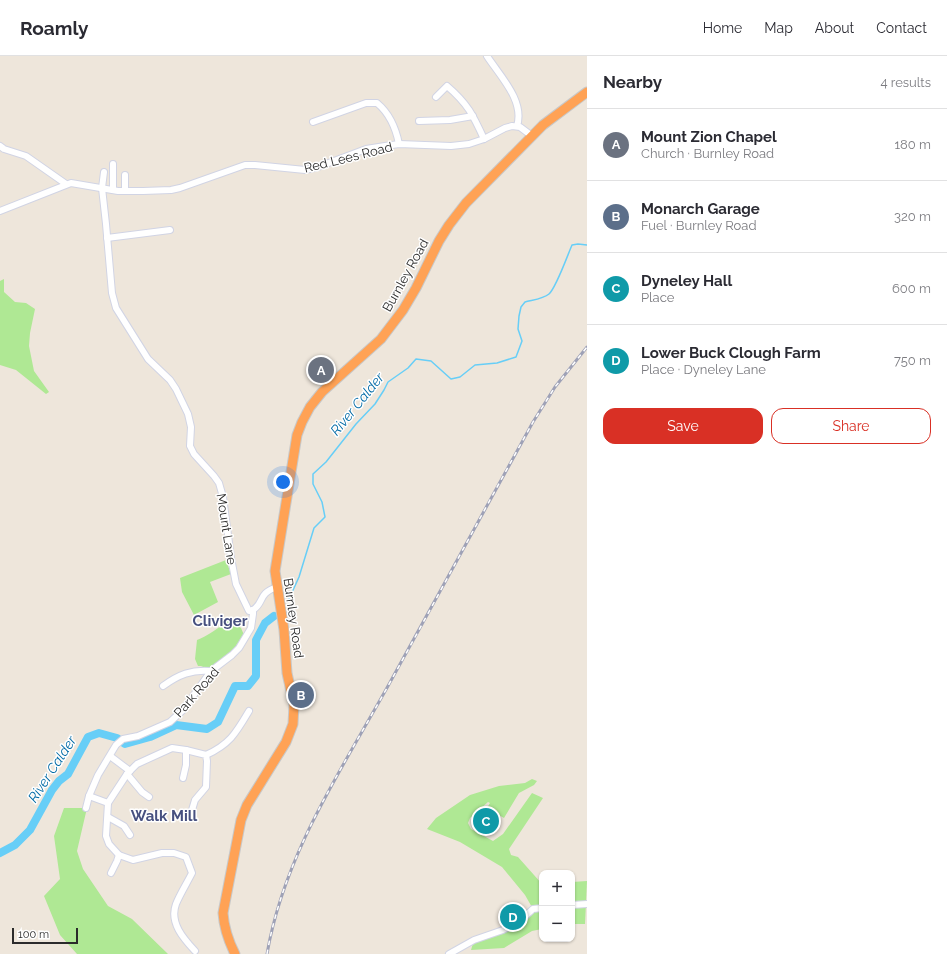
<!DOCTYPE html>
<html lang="en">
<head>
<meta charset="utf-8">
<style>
  :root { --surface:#fff; --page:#f2f2f3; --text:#2b2b33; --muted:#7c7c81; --line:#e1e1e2; --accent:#d93025 }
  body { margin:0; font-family:Raleway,sans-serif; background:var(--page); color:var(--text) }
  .controls { position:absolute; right:12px; bottom:12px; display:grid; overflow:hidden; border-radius:8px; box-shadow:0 1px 3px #0004 }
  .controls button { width:36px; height:36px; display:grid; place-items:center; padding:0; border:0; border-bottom:1px solid var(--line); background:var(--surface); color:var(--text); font:20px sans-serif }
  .scale { position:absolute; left:12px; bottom:10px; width:66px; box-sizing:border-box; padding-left:4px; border:2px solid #2b2b2b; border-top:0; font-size:11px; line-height:14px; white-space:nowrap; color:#2b2b2b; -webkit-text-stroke:3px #fff; paint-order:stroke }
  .you { position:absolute; left:283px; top:426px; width:14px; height:14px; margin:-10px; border:3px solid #fff; border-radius:50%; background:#1a73e8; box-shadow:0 0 0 6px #1a73e833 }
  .badge { display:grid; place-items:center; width:26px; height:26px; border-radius:50%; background:var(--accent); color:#fff; font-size:13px; font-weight:700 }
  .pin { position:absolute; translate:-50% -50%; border:2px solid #fff; box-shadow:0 1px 4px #0006 }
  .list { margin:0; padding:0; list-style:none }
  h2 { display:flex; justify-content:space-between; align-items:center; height:52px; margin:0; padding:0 16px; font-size:17px }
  h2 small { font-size:13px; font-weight:400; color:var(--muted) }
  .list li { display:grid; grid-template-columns:26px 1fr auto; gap:12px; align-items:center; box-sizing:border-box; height:72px; padding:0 16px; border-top:1px solid var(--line) }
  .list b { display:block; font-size:15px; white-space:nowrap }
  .list p { margin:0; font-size:13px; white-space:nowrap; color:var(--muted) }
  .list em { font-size:13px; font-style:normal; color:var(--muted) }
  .actions { display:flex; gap:8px; padding:12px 16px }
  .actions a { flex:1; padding:9px 0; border:1px solid var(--accent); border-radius:12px; text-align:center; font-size:14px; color:var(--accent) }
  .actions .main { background:var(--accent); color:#fff }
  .map { position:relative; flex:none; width:587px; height:898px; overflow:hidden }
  header { display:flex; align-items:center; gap:24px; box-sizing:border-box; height:56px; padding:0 20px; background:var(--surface); border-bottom:1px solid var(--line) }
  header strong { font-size:19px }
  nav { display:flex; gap:22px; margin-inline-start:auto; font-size:14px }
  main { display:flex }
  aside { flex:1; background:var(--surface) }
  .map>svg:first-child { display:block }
  .green { fill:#afe894 }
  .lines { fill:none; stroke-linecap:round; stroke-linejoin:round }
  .stream { stroke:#67cef7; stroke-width:1.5 }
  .river { stroke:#67cef7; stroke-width:8 }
  .minor-casing { stroke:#d1d4e4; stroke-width:8 }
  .highway-casing { stroke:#c8c8c8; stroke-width:11 }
  .minor { stroke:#fff; stroke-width:6 }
  .highway { stroke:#ffa255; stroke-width:9 }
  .rail-casing { stroke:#9ea1b6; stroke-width:3 }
  .rail { stroke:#fff; stroke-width:1.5; stroke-dasharray:4.5; stroke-linecap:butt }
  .labels { text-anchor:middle; stroke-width:3; stroke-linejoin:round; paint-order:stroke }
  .street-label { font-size:13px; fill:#2b2b2b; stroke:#fff }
  .water-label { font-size:14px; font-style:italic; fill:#036ba6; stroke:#fff }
  .quarter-label { font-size:15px; font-weight:bold; fill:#47507f; stroke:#fff }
</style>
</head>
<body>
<header>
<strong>Roamly</strong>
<nav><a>Home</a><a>Map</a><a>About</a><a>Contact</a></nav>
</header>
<main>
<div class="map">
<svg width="587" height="898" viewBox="0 0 587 898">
  <rect width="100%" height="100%" fill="#eee6db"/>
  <g class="green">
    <polygon points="4,223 4,236 15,246 26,247 35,253 30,277 29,290 34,315 49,336 46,338 16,314 0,309 0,225"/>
    <polygon points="226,504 231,518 210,526 218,546 194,559 182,536 180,522"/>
    <path d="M229 564 241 572 244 579 232 595 212 611 208 613 201 610H198L195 603 197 584C206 581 221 570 229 564Z"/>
    <polygon points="532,723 537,725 534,729 519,737 504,762 487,752 490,747 488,746 470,762 468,767 471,773 493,785 503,778 532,737 543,742 509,793 511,799 518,801 542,828 542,873 532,875 504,892 471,894 474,884 503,874 533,853 525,839 502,811 460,786 427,773 436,762 470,739 499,730 525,727"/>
    <polygon points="64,752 87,752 77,795 83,813 108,850 132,863 168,898 77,898 60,879 44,840 60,823 54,780"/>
    <polygon points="587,825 585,868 572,868 572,826"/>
  </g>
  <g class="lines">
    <path class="stream" d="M289 543 299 521 314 472 325 461 322 446 313 428V418L326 406 356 368 375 348 384 334 388 326 408 312 416 303 431 305 451 323 460 321 475 309 497 307 516 301 522 285 518 273 519 260 521 251 525 246C532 244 543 243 549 238 556 232 568 198 572 189L578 188 587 189"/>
    <polyline class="river" points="0,797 15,789 30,774 52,734 59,725 68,718 88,681 99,677 117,682 125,688 150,681 176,669 207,673 218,666 235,630 248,630 256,620 256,584 265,567 274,560"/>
    <defs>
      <g id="minor">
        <path d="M487 0C500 20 525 45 517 70"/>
        <path d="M436 41 447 30C468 48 473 59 484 83"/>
        <polyline points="419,65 450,64 473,60"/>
        <path d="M313 66 366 47H377C389 57 396 73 399 88"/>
        <polyline points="0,90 4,93 26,100 66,128"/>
        <polyline points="104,116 102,132 106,168 112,237 116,252 148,303 170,324 176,333 188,358 191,371 190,390 194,398 214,420 219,427 223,441 231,502 236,528 248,553 249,555 253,554"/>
        <polyline points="125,119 125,135"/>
        <polyline points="113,134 113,108"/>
        <polyline points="0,155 71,127 118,135 143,135 171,134 180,132 245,109 255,109 305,114 318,111 366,93 385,90 399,88 451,90 469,88 484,83 505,72 512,70 520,71 532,80"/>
        <polyline points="107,182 170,174"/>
        <path d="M253 554C265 546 257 538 277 531"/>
        <path d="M163 630C178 619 192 613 211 615"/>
        <path d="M206 699C230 688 236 677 249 655"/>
        <polyline points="110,700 130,715"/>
        <polyline points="127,718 142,736 149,741"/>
        <polyline points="183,722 186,709 186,694"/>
        <path d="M89 740 108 747 106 780 109 788 119 799 133 804 162 797H174L186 801 192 817C187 827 180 838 176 848 169 867 184 883 195 895"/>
        <polyline points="108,747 127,718 137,708 172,692 186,694 206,699 207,705 206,731 195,744 192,754"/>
        <polyline points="86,752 89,740 98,719 116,689 123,683 138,680 170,666 183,654 211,615 232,599 239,592 251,572 253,558 253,554"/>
        <polyline points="108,761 124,770 130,779"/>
        <polyline points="111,817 117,805 119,799"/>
        <polyline points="572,849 587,848"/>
        <polyline points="449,898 474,884 503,874 521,864 533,853 542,852"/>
      </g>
      <path id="highway" d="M235 898C228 884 224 872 223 857L241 764 247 749 286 686 293 668 294 649 287 617 284 574 275 515 297 379 302 366 310 351 322 336 381 283 403 254 416 232 439 185 449 169 466 147 543 69 587 36"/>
    </defs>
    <use href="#minor" class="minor-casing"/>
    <use href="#highway" class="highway-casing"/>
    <use href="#minor" class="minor"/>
    <use href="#highway" class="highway"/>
    <defs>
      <path id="rail" d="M267 898C284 799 340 716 388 630 437 542 484 454 533 366L555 331 587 291"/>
    </defs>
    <use href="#rail" class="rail-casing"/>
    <use href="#rail" class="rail"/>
  </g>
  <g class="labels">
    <g class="street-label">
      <text transform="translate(348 101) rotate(-14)" y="5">Red Lees Road</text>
      <text transform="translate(405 219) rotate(-61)" y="5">Burnley Road</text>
      <text transform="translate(227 473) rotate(81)" y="5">Mount Lane</text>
      <text transform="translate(294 562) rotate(82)" y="5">Burnley Road</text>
      <text transform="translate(196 636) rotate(-49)" y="5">Park Road</text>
    </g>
    <g class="water-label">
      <text transform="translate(357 348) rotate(-51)" y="5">River Calder</text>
      <text transform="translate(52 713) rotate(-57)" y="5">River Calder</text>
    </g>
    <g class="quarter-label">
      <text x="220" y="570">Cliviger</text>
      <text x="164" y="765">Walk Mill</text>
    </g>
  </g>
</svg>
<div class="controls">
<button>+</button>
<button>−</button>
</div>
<div class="scale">100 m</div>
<div class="you"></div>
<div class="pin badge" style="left:321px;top:314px;background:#6b7280">A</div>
<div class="pin badge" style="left:301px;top:639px;background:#5c6f8a">B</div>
<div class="pin badge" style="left:486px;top:765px;background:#0f9aa8">C</div>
<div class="pin badge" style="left:513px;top:861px;background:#0f9aa8">D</div>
</div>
<aside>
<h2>Nearby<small>4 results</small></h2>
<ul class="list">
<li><span class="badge" style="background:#6b7280">A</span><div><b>Mount Zion Chapel</b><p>Church · Burnley Road</p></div><em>180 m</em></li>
<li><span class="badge" style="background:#5c6f8a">B</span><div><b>Monarch Garage</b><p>Fuel · Burnley Road</p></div><em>320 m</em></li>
<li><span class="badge" style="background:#0f9aa8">C</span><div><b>Dyneley Hall</b><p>Place</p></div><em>600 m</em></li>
<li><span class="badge" style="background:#0f9aa8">D</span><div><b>Lower Buck Clough Farm</b><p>Place · Dyneley Lane</p></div><em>750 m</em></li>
</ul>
<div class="actions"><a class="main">Save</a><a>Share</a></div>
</aside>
</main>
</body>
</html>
